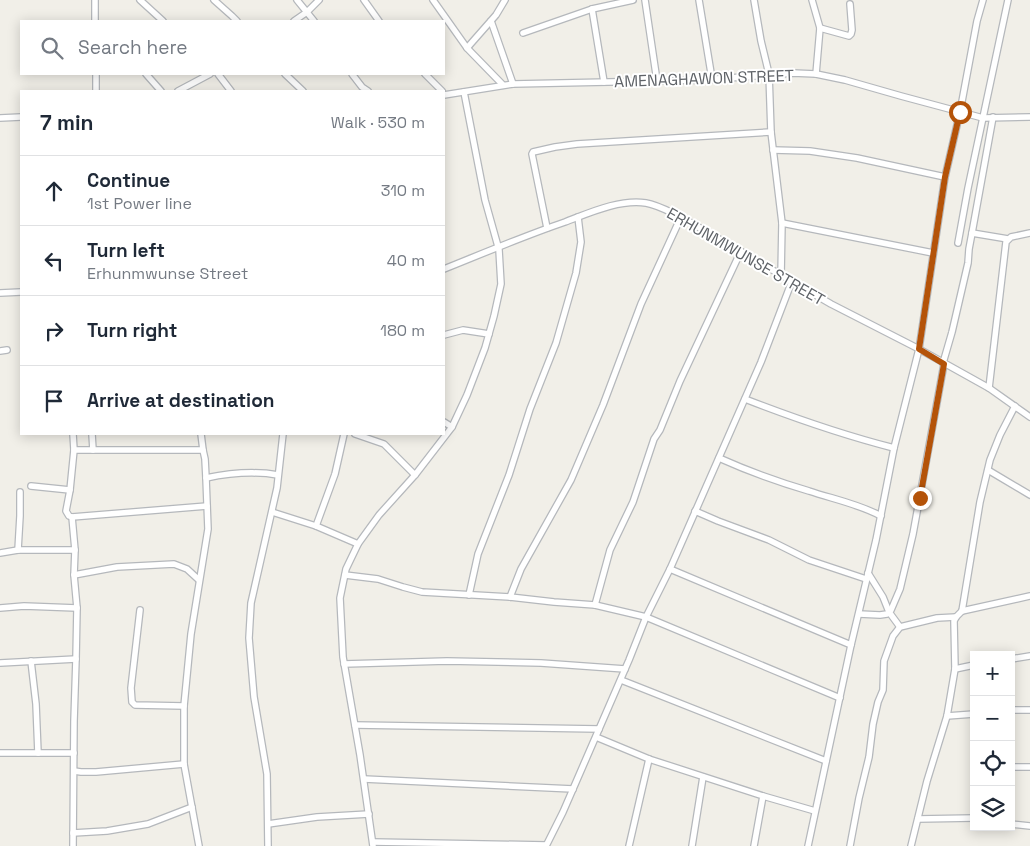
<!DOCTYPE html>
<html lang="en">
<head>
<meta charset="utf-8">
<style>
  :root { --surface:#fff; --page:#f2f2f3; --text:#1f2937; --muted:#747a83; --line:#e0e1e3 }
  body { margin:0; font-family:"Space Grotesk",sans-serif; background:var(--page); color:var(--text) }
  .controls { position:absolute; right:15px; bottom:15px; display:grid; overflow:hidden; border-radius:0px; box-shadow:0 2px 12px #0003 }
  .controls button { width:45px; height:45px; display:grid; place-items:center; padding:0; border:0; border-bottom:1px solid var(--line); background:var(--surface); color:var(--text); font:25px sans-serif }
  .stop { position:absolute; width:15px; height:15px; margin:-11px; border:4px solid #b45309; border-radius:50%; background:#fff }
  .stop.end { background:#b45309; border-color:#fff; box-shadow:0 1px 5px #0008 }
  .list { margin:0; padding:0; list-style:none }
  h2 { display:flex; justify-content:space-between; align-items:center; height:65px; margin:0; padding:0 20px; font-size:21px }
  h2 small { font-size:16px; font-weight:400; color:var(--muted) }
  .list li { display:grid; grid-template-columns:32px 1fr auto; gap:15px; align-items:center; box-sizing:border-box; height:70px; padding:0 20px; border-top:1px solid var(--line) }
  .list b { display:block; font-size:19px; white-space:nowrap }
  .list p { margin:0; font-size:16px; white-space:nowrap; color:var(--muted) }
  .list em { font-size:16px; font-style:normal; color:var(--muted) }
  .icon { flex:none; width:28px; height:28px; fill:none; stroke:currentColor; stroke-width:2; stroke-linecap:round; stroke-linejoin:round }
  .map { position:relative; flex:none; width:1030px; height:846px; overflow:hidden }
  .search { position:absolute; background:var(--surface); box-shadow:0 2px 12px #0003; left:20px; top:20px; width:425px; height:55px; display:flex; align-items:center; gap:12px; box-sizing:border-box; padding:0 18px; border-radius:0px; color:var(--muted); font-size:19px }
  .panel { position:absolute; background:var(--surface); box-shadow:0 2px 12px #0003; left:20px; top:90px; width:425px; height:345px; border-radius:0px }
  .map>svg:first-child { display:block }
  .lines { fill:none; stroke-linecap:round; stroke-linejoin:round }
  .minor-casing { stroke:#b5b8bc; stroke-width:8 }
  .minor { stroke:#fff; stroke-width:5.5 }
  .route { stroke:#b45309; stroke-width:6 }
  .labels { text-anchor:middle; stroke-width:4; stroke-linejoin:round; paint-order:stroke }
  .street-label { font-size:16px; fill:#5f6368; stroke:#fff }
</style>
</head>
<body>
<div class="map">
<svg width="1030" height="846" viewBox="0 0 1030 846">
  <rect width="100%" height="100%" fill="#f1efe8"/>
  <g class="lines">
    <defs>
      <g id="minor">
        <polyline points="95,0 95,21"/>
        <polyline points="140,0 163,21"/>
        <polyline points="214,0 232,16 237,21"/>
        <polyline points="297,0 314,21"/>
        <polyline points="364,0 379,21"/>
        <polyline points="433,0 467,48 503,85"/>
        <polyline points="645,0 657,81"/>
        <polyline points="699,0 712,79"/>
        <polyline points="754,0 761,41 769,74 771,132 782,223 781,275"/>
        <polyline points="812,0 820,28 816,74"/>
        <polyline points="592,9 604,82"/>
        <polyline points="294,21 307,12 319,0"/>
        <polyline points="491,21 513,84"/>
        <polyline points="820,28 849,36 851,34 852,30 850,4"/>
        <polyline points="523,33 592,9 633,0"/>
        <polyline points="467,48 496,15 505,0"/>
        <polyline points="96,74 96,91"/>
        <polyline points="146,74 161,91"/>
        <polyline points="218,74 231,91"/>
        <polyline points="285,74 303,91"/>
        <polyline points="352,74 362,87 368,91"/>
        <polyline points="425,74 442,91"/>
        <polyline points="178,91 210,74"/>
        <polyline points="444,95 513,84 704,80 793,73 816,74 845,80 901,96 983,118 1030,117"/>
        <polyline points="0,118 21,117"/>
        <polyline points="773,150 810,151 857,158 945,177"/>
        <polyline points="782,223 933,253"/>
        <polyline points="547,228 532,154 533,152 555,147 577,144 771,132"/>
        <polyline points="972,233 1008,239"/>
        <polyline points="958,243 968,188 1008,0"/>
        <path d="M444 269C484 253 524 236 565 222 589 213 619 199 646 203 658 205 670 212 681 217L831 304 919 349 989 388 1030 417"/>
        <polyline points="0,293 21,292"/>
        <polyline points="444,335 463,330 489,334"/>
        <polyline points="0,351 7,350"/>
        <polyline points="943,363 952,332 968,263 969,249 972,233 993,117"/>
        <polyline points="989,388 1006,242 1011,237 1030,233"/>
        <path d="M745 399C794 418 843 435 894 448"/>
        <polyline points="444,422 452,427"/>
        <polyline points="73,434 74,450 70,490 66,511 69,516 72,517 207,506"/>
        <polyline points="92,434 93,450"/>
        <polyline points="201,434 203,450"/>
        <polyline points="355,434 384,444 415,475"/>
        <polyline points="74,450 203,450 205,459 206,478 208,529 191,634 184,706 184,764 199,846"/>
        <path d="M719 458C748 471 778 482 809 491 833 499 859 504 881 516"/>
        <polyline points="988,470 1030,495"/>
        <path d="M206 478C230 473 255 471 278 475"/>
        <polyline points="31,486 70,490"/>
        <polyline points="695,511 718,521 769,540 809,560 866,579"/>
        <polyline points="272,512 316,526 358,544"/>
        <polyline points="72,517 75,550 74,575 77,608 76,659 74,721 73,846"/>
        <polyline points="316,526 335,474 344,434"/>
        <polyline points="18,550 20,516 20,492"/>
        <polyline points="0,553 18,550 75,550"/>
        <polyline points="670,569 851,645"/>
        <polyline points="868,573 883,597 889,612 900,627"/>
        <polyline points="74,575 117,567 174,564 187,569 199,580"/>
        <polyline points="345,575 378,579 403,587 422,592 510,597 554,602 595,605 646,617 840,698"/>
        <polyline points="469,595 478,554 509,475 530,409 556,343 576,273 581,242 578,217"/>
        <polyline points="510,597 521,569 571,480 603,405 641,304 681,217"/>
        <polyline points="595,605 610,550 633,502 654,439 660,430 680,381 741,251"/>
        <polyline points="0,608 24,606 77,608"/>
        <polyline points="140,610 131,688 132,702 135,705 184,706"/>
        <polyline points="962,611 1030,596"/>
        <polyline points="859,614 880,615 887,614 891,610 900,589 913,534 944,364"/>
        <polyline points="1011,659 1030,656"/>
        <polyline points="31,661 36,704 38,753"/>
        <polyline points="0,663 76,659"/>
        <polyline points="344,664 447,661 541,663 625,669"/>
        <polyline points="955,669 974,665"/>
        <polyline points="621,680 826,761"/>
        <polyline points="1011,710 1030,710"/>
        <polyline points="947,716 974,714"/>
        <polyline points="355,725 599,729"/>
        <polyline points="596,737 649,759 763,796 754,846"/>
        <polyline points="0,753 74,753"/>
        <polyline points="1011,767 1030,767"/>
        <polyline points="74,771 81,772 96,772 184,764"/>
        <polyline points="364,779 573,789"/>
        <polyline points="763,796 815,811"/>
        <polyline points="918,819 974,818"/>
        <polyline points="268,824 317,817 369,814"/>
        <polyline points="1011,824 1030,826"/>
        <polyline points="73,833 107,831 148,824 192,807"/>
        <polyline points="373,842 546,845"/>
        <polyline points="268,846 267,774 254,697 249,638 251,603 277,488 283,434"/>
        <polyline points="373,846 360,755 343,657 340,598 346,569 358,544 379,515 415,475 452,427 467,395 485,348 494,316 501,284 499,250 485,200 464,92"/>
        <polyline points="546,846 563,812 629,660 646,617 670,569 761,362 792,281"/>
        <polyline points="629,846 649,759"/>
        <polyline points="692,846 703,777"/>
        <polyline points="808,846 851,645 876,540 894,448 919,349 945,177 960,112 977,21 983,0"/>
        <polyline points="850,846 859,798 869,757 873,724 878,702 883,690 884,661 893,636 900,627 937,618 956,617"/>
        <polyline points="911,846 927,781 947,716 955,669 954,621 956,617 962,611 980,502 990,460 1000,435 1015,406"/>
      </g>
    </defs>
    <use href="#minor" class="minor-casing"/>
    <use href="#minor" class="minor"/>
  </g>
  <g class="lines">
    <polyline class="route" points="920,498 944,364 919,349 945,177 960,112"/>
  </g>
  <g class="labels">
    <g class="street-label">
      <text transform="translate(704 78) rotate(-2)" y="6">AMENAGHAWON STREET</text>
      <text transform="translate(746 256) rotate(30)" y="6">ERHUNMWUNSE STREET</text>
    </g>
  </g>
</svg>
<div class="controls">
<button>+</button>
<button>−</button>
<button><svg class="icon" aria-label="locate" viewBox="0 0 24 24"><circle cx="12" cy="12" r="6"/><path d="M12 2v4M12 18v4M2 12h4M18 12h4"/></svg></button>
<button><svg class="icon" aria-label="layers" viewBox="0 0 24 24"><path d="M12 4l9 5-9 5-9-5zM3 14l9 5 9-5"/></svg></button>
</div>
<div class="stop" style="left:960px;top:112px"></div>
<div class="stop end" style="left:920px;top:498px"></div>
<div class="search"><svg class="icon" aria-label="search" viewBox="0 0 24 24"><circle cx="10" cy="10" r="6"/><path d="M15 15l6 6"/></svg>Search here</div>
<section class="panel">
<h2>7 min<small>Walk · 530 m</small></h2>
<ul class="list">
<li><svg class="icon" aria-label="ahead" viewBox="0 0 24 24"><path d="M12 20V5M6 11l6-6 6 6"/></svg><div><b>Continue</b><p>1st Power line</p></div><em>310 m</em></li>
<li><svg class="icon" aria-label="left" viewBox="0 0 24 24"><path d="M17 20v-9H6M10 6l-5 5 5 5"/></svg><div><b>Turn left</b><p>Erhunmwunse Street</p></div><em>40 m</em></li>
<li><svg class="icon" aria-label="right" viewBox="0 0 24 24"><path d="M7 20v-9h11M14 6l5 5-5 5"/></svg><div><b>Turn right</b></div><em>180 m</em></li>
<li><svg class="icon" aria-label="arrive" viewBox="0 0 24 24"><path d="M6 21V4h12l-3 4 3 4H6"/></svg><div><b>Arrive at destination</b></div></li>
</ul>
</section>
</div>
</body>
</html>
